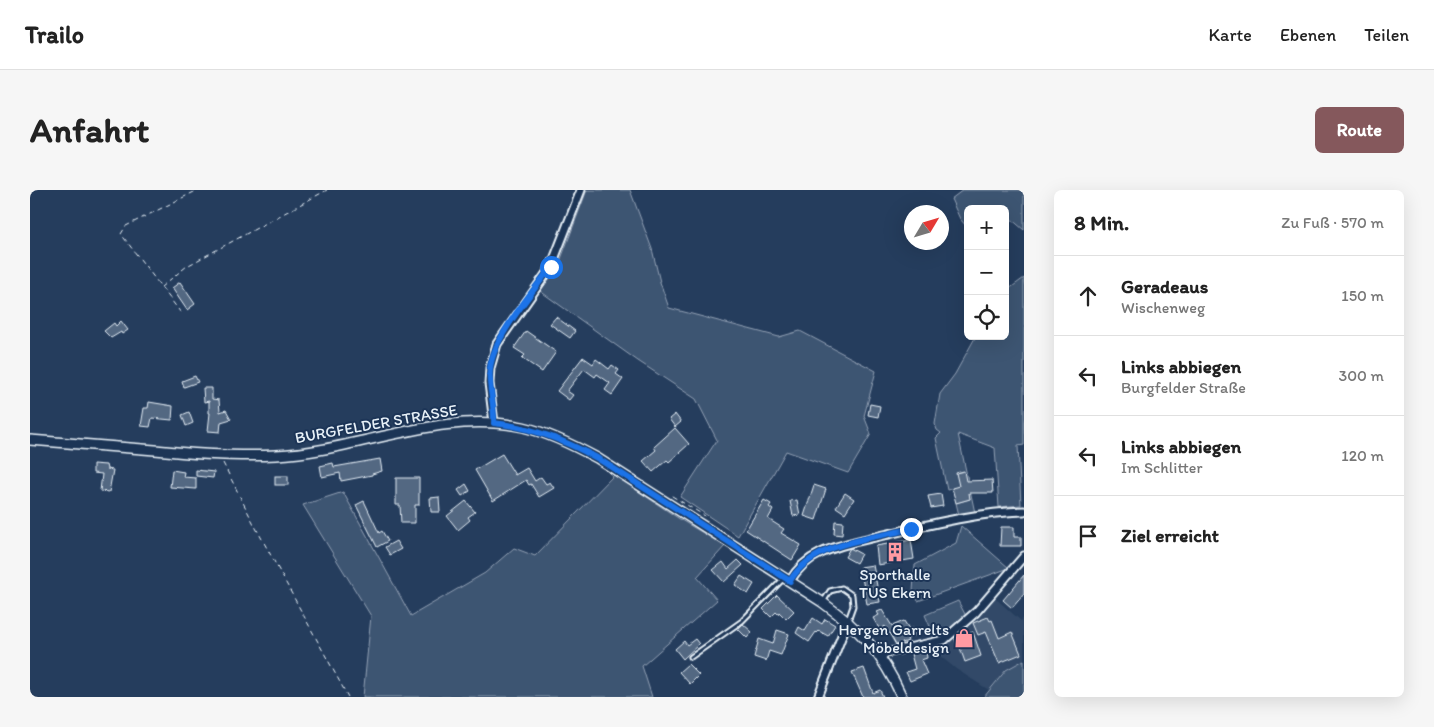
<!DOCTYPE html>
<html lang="de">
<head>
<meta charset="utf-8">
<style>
  :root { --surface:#fff; --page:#f6f6f6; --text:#222; --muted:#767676; --line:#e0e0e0; --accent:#85585c }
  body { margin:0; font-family:Itim,sans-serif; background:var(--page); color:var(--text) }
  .controls { position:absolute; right:15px; top:15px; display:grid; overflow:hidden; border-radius:8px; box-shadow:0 5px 20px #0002 }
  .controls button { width:45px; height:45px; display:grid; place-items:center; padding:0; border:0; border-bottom:1px solid var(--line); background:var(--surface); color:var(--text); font:25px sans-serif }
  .compass { position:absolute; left:874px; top:15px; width:45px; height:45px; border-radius:50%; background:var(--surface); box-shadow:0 5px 20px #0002; rotate:52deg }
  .stop { position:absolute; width:15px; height:15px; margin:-11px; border:4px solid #1a73e8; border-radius:50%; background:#fff }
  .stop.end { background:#1a73e8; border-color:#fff; box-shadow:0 1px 5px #0008 }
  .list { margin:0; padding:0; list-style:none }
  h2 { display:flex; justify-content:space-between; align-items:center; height:65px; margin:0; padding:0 20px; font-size:21px }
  h2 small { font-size:16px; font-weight:400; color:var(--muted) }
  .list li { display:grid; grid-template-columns:32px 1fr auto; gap:15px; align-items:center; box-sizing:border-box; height:80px; padding:0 20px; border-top:1px solid var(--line) }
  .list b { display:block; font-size:19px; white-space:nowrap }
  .list p { margin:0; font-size:16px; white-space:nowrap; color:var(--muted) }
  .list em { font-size:16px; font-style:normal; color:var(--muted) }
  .icon { flex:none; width:28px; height:28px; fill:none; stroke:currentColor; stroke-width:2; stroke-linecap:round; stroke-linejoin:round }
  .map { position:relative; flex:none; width:994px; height:507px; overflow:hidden; border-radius:8px }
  header { display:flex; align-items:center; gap:30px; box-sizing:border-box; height:70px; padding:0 25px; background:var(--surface); border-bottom:1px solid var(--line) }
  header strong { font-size:24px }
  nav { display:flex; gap:28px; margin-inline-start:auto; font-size:18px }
  .intro { display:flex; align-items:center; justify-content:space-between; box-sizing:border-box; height:120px; padding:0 30px }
  h1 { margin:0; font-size:35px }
  .button { padding:12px 22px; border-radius:8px; background:var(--accent); color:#fff; font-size:18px; font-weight:700 }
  main { display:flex; gap:30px; padding:0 30px }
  aside { flex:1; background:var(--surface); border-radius:8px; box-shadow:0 5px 20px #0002 }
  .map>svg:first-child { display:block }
  .built { fill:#334a68 }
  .green { fill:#3e5472; stroke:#93a2b5 }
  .building { fill:#536782; stroke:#e8f1f8 }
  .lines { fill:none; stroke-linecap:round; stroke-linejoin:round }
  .lane-casing { stroke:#e8f1f8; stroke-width:7 }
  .street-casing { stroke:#e8f1f8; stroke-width:11 }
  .secondary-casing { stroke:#e8f1f8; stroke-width:12 }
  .path { stroke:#e8f1f8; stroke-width:1; stroke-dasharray:5 4; stroke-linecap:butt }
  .lane { stroke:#1d3557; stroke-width:3 }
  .street { stroke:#1d3557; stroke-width:7 }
  .secondary { stroke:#1d3557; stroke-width:9 }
  .route { stroke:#1a73e8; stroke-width:6 }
  .labels { text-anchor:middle; stroke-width:4; stroke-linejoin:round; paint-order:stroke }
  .street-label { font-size:16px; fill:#e8f1f8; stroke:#1d3557 }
  .poi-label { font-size:16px; fill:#e8f1f8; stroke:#1d3557 }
</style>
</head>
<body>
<header>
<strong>Trailo</strong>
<nav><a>Karte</a><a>Ebenen</a><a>Teilen</a></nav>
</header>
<div class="intro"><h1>Anfahrt</h1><a class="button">Route</a></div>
<main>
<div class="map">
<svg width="994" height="507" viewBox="0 0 994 507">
  <rect width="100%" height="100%" fill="#253d5d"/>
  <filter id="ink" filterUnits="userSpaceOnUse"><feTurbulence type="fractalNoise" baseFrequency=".02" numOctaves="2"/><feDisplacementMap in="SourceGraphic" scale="10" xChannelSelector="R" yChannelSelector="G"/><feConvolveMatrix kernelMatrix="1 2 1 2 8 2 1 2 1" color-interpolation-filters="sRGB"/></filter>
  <g filter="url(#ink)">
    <polygon class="built" points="965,408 991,431 994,427 994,470 976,480 959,500 926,479 903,460 919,453"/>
    <g class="green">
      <polygon points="557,0 600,0 622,59 630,92 639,118 749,147 770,141 846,181 834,226 841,244 818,283 756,261 708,346 650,307 687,250 666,209 608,171 510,101 528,77"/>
      <polygon points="933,0 994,0 994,40 980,28 975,29 975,19 938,19 938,38 930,29 921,9"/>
      <polygon points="994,88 994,255 988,256 991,315 969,317 965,258 928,244 945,323 929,325 926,313 940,309 936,295 917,300 906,248 911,243 907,240 905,234 910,204 925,184 946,146 975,146 975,102"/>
      <polygon points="584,285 651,330 695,356 667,387 687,410 612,476 622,507 333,507 341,426 273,315 313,302 381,426 455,383 484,358 505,366"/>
      <polygon points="931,336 979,378 888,411 883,401 885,375 926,353"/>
      <path d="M928 411 936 426C928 433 917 448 905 448L895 425Z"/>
      <polygon points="994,470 994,507 954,507 976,480"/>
    </g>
    <g class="building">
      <polygon points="150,92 165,114 157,120 142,98"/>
      <polygon points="526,127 545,141 540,148 520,134"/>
      <polygon points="91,131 98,140 92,144 91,142 81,148 74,141 84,133 86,136"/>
      <polygon points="496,141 526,162 512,182 492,168 495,165 484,158"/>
      <polygon points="553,167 563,174 566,169 579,179 582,175 589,180 586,184 593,189 582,205 575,200 580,193 567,184 565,187 554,179 537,201 543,205 539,210 527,201"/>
      <polygon points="165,186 168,192 154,197 152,191"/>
      <polygon points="173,198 182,198 182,209 189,210 190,222 196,220 201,229 191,232 190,242 178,241 180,223 179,223 179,211 174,212"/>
      <polygon points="119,212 143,216 142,230 122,228 120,237 111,236 114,218 118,218"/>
      <polygon points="840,214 850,216 848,227 838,225"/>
      <polygon points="159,222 163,233 156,236 152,225"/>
      <polygon points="645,224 651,232 645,237 639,229"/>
      <polygon points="645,238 659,254 639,272 637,270 623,282 613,271 626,260 624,257"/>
      <polygon points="472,264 485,285 497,278 505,291 511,287 516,294 520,292 524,298 509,307 501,294 499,295 496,290 463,311 445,280"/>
      <polygon points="350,269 352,281 342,284 342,285 311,291 310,283 292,287 290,276 303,273 304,277"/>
      <polygon points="63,274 76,275 77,279 83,280 79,302 70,301 72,284 63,283"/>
      <polygon points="142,280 154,282 153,287 166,288 166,299 140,297"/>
      <polygon points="166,280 184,282 183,288 166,286"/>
      <polygon points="934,281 936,291 962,290 963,303 939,303 940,309 926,313 922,298 929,296 926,283"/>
      <rect x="245" y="286" width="13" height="9"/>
      <polygon points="366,288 389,288 389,315 385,315 385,333 371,333 370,315 366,315"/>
      <polygon points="436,294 440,301 432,306 428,300"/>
      <polygon points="784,295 796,299 786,330 774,326"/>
      <polygon points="815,303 824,309 815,323 806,317"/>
      <polygon points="911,304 913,316 901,318 898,306"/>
      <polygon points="409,307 410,322 401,322 400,308"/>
      <polygon points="734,310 741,314 739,317 743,320 738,329 754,339 751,343 771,355 762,370 716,340"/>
      <polygon points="767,310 770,325 763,326 760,311"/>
      <polygon points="334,311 349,343 352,341 358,351 347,357 326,315"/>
      <polygon points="436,311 445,322 438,327 440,330 428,340 417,326"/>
      <polygon points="805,331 813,332 812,345 804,344"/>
      <polygon points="971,337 984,337 984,347 991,347 991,356 970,356"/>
      <polygon points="881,350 884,369 848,375 846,356"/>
      <polygon points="366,351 371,359 360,365 355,357"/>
      <polygon points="820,358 831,364 826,373 815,367"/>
      <polygon points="708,370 713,375 694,392 683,380 693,372 698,379"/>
      <polygon points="843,375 850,412 837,414 830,377"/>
      <polygon points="994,385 994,404 982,418 973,410"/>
      <polygon points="711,386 724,394 718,404 705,395"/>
      <polygon points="747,405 764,421 756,429 749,422 748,424 746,422 741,427 733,419"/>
      <polygon points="852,420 862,436 874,431 879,439 882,438 886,444 877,449 878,451 866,455 855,436 850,440 843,428 849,425 847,422"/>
      <polygon points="958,427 960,431 962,430 969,448 982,442 991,464 969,473 956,442 948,445 943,433"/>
      <polygon points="783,428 792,434 795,429 805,435 798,446 789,441 787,443 786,442 779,452 766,443 769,437 775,441"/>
      <polygon points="713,434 722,442 717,448 708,439"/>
      <polygon points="747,440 759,444 751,465 739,461 736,471 724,467 729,449 743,454"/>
      <polygon points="943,442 951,466 935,472 929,455 928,457 925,449"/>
      <polygon points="665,449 669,454 653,469 645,459 654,451 657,455"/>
      <polygon points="896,461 897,468 891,470 897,484 880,491 876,482 885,479 881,464"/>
      <polygon points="658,474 669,485 660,494 649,482"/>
      <polygon points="834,478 843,503 850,500 853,507 833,507 822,482"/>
    </g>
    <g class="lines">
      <defs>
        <g id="lane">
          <polyline points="793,412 800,401 812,398 822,405 823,416 818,430"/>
          <polyline points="661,467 712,431 754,388"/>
        </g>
        <g id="street">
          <polyline points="464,233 459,193 460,178 467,154 521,77 551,0"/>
          <path d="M760 391C767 379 778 369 791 363 810 354 833 350 854 345 897 335 950 322 994 321"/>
          <polyline points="851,467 856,463 914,450 946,422 994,366"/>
          <polyline points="788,507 818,430"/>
        </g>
        <path id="secondary" d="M0 250C42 253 83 257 125 260 165 264 205 267 246 265 329 261 410 219 493 237 519 243 543 255 567 268L792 412C831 440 852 463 872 507"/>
      </defs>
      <use href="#lane" class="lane-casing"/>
      <use href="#street" class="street-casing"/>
      <use href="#secondary" class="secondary-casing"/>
      <g class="path">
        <polyline points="131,97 157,76 297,0"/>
        <polyline points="151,123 91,44 96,36 168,0"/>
        <polyline points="193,273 226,338 318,507"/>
        <polyline points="642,306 675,326"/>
      </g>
      <use href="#lane" class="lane"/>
      <use href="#street" class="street"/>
      <use href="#secondary" class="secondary"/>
    </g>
  </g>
  <g class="lines" filter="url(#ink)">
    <path class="route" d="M521 77C502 103 463 147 460 179 458 197 465 215 464 233 501 237 534 250 567 268L760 391C782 353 842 348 881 339"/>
  </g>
  <defs>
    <symbol id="building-bare" viewBox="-9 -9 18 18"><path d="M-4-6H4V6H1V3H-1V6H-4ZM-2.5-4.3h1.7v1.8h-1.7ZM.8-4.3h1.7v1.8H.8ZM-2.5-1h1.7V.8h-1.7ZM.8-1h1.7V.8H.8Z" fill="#ff9aa2" stroke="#1d3557" stroke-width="2.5" paint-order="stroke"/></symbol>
    <symbol id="shop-bare" viewBox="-9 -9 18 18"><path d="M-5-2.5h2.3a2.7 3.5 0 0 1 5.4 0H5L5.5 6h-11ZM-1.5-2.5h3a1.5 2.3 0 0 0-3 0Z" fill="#ff9aa2" stroke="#1d3557" stroke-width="2.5" paint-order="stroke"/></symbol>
  </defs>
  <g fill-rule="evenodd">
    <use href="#building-bare" x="851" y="348" width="28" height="28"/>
    <use href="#shop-bare" x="920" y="434" width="28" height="28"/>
  </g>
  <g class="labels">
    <g class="street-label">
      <text transform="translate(346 233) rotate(-10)" y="6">BURGFELDER STRASSE</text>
    </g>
    <g class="poi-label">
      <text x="865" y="390">Sporthalle<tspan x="865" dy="18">TUS Ekern</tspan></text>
      <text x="919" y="445" text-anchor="end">Hergen Garrelts<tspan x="919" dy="18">Möbeldesign</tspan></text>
    </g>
  </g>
</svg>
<div class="controls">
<button>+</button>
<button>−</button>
<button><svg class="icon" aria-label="locate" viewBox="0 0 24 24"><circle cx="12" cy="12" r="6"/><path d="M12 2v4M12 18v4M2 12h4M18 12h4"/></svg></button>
</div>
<svg class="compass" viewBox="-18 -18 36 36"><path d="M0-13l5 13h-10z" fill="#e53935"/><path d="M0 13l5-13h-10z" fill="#767676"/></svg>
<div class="stop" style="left:521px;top:77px"></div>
<div class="stop end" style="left:881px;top:339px"></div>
</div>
<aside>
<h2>8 Min.<small>Zu Fuß · 570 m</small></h2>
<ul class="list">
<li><svg class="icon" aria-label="ahead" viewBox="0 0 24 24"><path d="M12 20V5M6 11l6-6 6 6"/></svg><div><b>Geradeaus</b><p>Wischenweg</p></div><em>150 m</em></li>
<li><svg class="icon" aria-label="left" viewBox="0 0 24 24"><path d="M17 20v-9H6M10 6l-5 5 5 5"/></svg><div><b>Links abbiegen</b><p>Burgfelder Straße</p></div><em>300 m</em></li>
<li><svg class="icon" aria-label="left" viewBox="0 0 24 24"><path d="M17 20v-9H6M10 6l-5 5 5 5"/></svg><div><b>Links abbiegen</b><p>Im Schlitter</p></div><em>120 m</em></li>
<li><svg class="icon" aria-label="arrive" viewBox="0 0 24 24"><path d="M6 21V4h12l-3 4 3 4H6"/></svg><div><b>Ziel erreicht</b></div></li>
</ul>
</aside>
</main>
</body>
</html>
